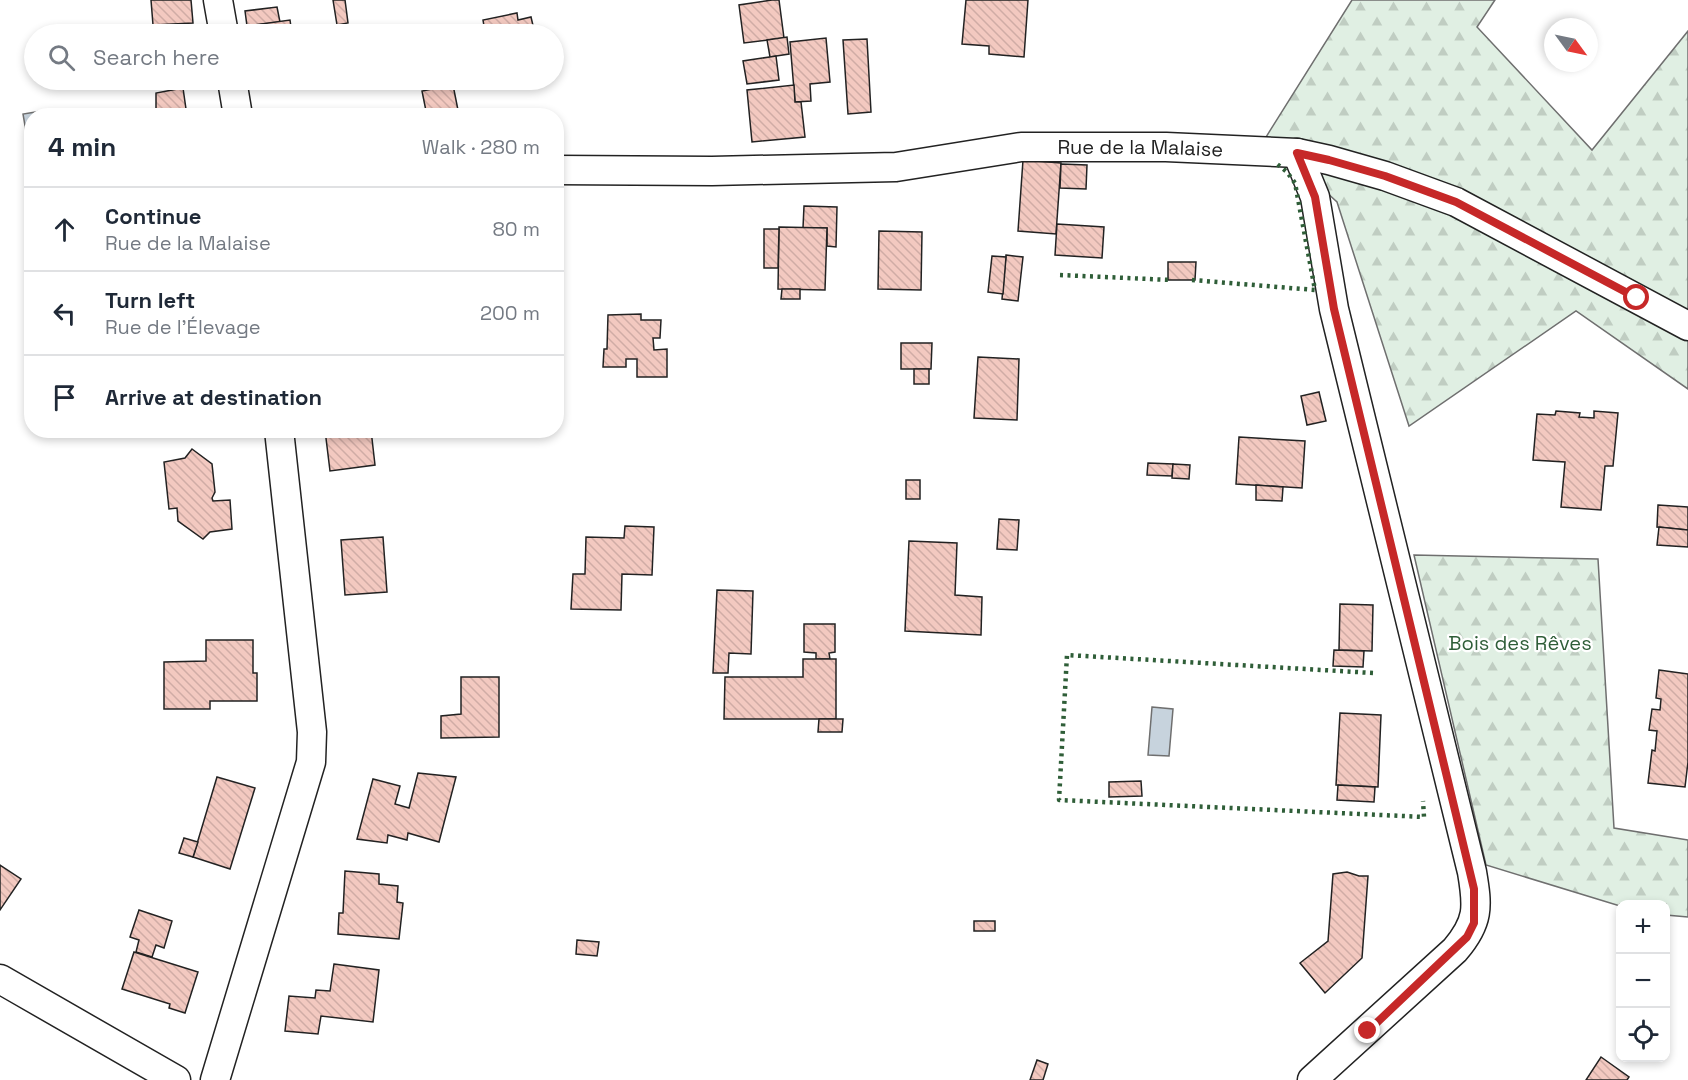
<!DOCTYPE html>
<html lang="en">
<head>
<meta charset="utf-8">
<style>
  :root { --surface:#fff; --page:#f2f2f3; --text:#1f2937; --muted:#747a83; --line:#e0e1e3 }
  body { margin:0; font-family:"Space Grotesk",sans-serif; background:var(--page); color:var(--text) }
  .controls { position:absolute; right:18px; bottom:18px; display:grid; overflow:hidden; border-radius:12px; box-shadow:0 3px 9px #0003 }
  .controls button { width:54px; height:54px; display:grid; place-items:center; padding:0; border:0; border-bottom:2px solid var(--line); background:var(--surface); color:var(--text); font:30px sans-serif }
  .compass { position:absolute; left:1544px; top:18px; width:54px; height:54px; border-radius:50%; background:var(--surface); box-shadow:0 3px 9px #0003; rotate:123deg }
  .stop { position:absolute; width:18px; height:18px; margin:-14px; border:4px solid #c62828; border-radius:50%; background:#fff }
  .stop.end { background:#c62828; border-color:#fff; box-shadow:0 2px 6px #0008 }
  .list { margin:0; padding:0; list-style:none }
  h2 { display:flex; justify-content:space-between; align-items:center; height:78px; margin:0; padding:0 24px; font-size:26px }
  h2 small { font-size:20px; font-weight:400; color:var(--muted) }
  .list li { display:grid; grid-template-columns:39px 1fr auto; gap:18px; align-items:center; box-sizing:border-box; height:84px; padding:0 24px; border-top:2px solid var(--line) }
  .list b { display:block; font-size:22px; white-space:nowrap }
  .list p { margin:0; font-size:20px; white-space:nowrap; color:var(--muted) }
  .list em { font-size:20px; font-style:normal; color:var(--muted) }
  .icon { flex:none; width:33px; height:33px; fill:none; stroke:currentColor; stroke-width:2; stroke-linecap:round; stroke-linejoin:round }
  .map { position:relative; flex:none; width:1688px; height:1080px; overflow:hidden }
  .search { position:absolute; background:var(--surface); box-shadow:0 3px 9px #0003; left:24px; top:24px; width:540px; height:66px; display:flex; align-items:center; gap:15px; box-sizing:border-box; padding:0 21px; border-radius:33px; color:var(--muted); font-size:22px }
  .panel { position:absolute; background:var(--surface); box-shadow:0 3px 9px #0003; left:24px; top:108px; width:540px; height:330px; border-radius:24px }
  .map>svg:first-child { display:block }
  .forest { fill:url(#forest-firs); stroke:#6f6f6f; stroke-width:1.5 }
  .water { fill:#c7d3dd; stroke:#6f6f6f; stroke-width:1.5 }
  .building { fill:url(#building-back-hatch); stroke:#222; stroke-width:1.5 }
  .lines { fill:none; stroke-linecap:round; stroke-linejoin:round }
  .street-casing { stroke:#222; stroke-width:31 }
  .street { stroke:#fff; stroke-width:28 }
  .hedge { stroke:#2f5e38; stroke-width:4.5; stroke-dasharray:3 4.5; stroke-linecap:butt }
  .route { stroke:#c62828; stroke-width:8 }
  .labels { text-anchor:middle; stroke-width:4.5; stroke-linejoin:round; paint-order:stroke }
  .street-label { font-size:20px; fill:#222; stroke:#fff }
  .park-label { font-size:20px; fill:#2f5e38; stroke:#fff }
</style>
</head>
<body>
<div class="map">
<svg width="1688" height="1080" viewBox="0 0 1688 1080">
  <defs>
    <pattern id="forest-firs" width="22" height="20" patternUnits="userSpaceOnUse" patternTransform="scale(1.5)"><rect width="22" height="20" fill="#e0efe3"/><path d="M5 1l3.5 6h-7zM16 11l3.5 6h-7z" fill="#c0cdc2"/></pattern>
    <pattern id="building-back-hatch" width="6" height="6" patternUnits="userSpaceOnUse" patternTransform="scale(1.5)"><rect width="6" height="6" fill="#f3c9c0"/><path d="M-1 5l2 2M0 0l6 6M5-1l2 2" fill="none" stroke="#d0aca5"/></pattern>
  </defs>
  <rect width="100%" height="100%" fill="#fff"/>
  <g class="forest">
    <polygon points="1352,0 1495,0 1477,27 1592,150 1688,31 1688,389 1576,311 1409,426 1337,202 1266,137"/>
    <polygon points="1414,555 1598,559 1614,828 1688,840 1688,917 1666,915 1666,904 1620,904 1620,906 1486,865"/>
  </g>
  <g class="water">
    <polygon points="42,111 42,115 32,116 32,154 30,155 23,114"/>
    <polygon points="1152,707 1173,709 1169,756 1148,755"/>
  </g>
  <g class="building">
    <polygon points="151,0 191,0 193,23 153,25"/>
    <polygon points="333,0 345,0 348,23 337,25"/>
    <polygon points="772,0 779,0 784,38 744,43 739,5"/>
    <polygon points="966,0 1028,0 1024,57 989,54 989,46 962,44"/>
    <polygon points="277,7 280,22 247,26 245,11"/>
    <polygon points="517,13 518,20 531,17 535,34 444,34 484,26 483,20"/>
    <polygon points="290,20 292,34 248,34 247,26"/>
    <polygon points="787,37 789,54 770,57 767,40"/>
    <polygon points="826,38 830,82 810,84 811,101 795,102 790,42"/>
    <polygon points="867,39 871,112 848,114 843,40"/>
    <polygon points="776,56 779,80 747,84 743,61"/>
    <polygon points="453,85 459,115 427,116 422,91"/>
    <polygon points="794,85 795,102 801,102 805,137 752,142 747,90"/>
    <polygon points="183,88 187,116 129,116 156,111 156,93"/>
    <polygon points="1023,160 1061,163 1056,234 1018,231"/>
    <polygon points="1061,164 1087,165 1086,189 1060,188"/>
    <polygon points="804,206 837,207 836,247 827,246 827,228 803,228"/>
    <polygon points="1057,224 1104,227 1102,258 1055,255"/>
    <polygon points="779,227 827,228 825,290 778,289"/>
    <polygon points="764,229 779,229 778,268 764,268"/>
    <polygon points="879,231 922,232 921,290 878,289"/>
    <polygon points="1006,255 1023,257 1018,301 1002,299"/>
    <polygon points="992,256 1006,257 1003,294 988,292"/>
    <polygon points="1168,262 1196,262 1195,280 1168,280"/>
    <polygon points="782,289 800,289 800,299 781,299"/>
    <polygon points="641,314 641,320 661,320 660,338 653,338 654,350 667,349 667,377 637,377 637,359 626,359 626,367 603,367 604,349 607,349 608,315"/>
    <polygon points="901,343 932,343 931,369 901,369"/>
    <polygon points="978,357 1019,359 1017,420 974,418"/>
    <rect x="914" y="369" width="15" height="15"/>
    <polygon points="1319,392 1326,421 1307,425 1301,396"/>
    <polygon points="1556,411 1580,413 1579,417 1594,418 1594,411 1618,413 1613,466 1605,466 1601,510 1561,507 1565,462 1533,460 1537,414 1555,415"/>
    <polygon points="325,430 371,430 375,465 330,471"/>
    <polygon points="1239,437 1305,441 1302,488 1236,484"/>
    <polygon points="192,449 212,464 215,492 212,498 213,501 230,500 232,529 210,532 203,539 178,521 177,508 169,509 164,462 185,458"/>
    <polygon points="1148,463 1173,464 1172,476 1147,475"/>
    <polygon points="1173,464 1190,465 1189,479 1172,478"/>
    <rect x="906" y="480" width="14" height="19"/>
    <polygon points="1256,485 1283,487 1282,501 1256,500"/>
    <polygon points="1658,505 1688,507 1688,530 1657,527"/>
    <polygon points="999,519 1019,520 1017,550 997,549"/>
    <polygon points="625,526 654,527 652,575 622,574 621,610 571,609 573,574 585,574 586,537 624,538"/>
    <polygon points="1659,527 1688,530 1688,547 1657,545"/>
    <polygon points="383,537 387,592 345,595 341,540"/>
    <polygon points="909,541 957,543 955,595 982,597 981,635 905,631"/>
    <polygon points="717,590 753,591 751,654 729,653 728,673 713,673"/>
    <polygon points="1340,604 1373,605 1372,651 1339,650"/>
    <polygon points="804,624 835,624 835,652 829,653 830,659 816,659 816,653 804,652"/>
    <polygon points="206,640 253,640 253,673 257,673 257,701 210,701 210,709 164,709 164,662 206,661"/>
    <polygon points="1334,650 1364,651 1363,667 1333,666"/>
    <polygon points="803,659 836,659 836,719 724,719 725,677 803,677"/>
    <polygon points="1659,670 1688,674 1688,762 1685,787 1648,783 1652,750 1655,751 1657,731 1649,730 1652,709 1660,710 1661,699 1656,698"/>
    <polygon points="461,677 499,677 499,737 441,738 441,716 461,714"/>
    <polygon points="1340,713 1381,715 1378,787 1336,785"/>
    <polygon points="819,719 843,719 842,732 818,732"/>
    <polygon points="418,773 456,777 439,842 408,833 407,840 388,835 387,843 357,839 373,779 400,786 395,804 409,808"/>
    <polygon points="217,777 255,788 230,869 193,857"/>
    <polygon points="1141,781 1142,796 1109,797 1109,782"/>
    <polygon points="1338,785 1375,787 1374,802 1337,800"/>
    <polygon points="184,838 198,842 193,857 179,853"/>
    <polygon points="0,865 21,879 0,910"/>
    <polygon points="345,871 379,874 379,884 398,886 397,902 403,903 399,939 338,934 339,913 343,913"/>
    <polygon points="1347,872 1359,876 1368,876 1362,958 1325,993 1300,963 1328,941 1333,874"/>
    <polygon points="139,910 172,921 164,948 156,945 152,957 136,952 139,940 130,937"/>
    <rect x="974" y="921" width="21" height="10"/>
    <polygon points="577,940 599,942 597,956 576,954"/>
    <polygon points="134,952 198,972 185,1013 169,1008 170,1004 122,989"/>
    <polygon points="334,964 379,970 373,1022 321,1016 318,1034 285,1031 289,996 315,998 316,990 330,991"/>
    <polygon points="1601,1057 1629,1077 1627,1080 1586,1080"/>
    <polygon points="1037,1060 1048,1064 1043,1080 1030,1080"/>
  </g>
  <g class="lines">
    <defs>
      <g id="street">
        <polyline points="218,0 224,34"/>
        <polyline points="232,80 238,116"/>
        <path d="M1297 153 1315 197 1334 309 1472 872C1478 907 1479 922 1455 950L1312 1080"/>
        <path id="s1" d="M556 170 712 171 896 167 1021 147H1166L1297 153 1329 160 1385 176 1456 202 1688 326"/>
        <polyline points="0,979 176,1080"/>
        <polyline points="215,1080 311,762 312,732 279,430"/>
      </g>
    </defs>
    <use href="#street" class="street-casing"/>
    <use href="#street" class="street"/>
    <g class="hedge">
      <polyline points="1060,275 1171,280"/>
      <polyline points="1192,280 1315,290 1295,183 1287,172 1277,164"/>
      <polyline points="1373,673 1067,655 1059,800 1424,817 1423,801"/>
    </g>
  </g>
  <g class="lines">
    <polyline class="route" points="1368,1031 1467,937 1474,923 1474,889 1334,309 1315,197 1297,153 1329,160 1385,176 1456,202 1637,298"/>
  </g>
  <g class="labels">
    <g class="street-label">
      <text dy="7" stroke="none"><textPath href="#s1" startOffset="586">Rue de la Malaise</textPath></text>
    </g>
    <g class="park-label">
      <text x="1520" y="650">Bois des Rêves</text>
    </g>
  </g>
</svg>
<div class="controls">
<button>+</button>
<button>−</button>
<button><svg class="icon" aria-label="locate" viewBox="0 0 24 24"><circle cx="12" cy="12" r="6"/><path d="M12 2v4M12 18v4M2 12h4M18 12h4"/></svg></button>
</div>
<svg class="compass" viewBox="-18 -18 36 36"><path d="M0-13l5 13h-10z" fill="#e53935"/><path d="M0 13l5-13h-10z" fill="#747a83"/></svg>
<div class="stop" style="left:1637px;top:298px"></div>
<div class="stop end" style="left:1368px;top:1031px"></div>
<div class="search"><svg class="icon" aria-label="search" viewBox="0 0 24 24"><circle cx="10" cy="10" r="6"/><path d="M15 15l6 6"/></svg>Search here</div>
<section class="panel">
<h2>4 min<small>Walk · 280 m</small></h2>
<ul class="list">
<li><svg class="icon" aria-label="ahead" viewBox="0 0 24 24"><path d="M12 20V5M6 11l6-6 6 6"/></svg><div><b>Continue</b><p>Rue de la Malaise</p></div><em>80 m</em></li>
<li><svg class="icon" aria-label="left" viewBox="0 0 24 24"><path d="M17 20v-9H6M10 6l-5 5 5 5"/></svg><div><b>Turn left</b><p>Rue de l'Élevage</p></div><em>200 m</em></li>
<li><svg class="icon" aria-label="arrive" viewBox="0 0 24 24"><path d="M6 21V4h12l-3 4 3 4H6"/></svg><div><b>Arrive at destination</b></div></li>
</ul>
</section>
</div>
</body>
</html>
